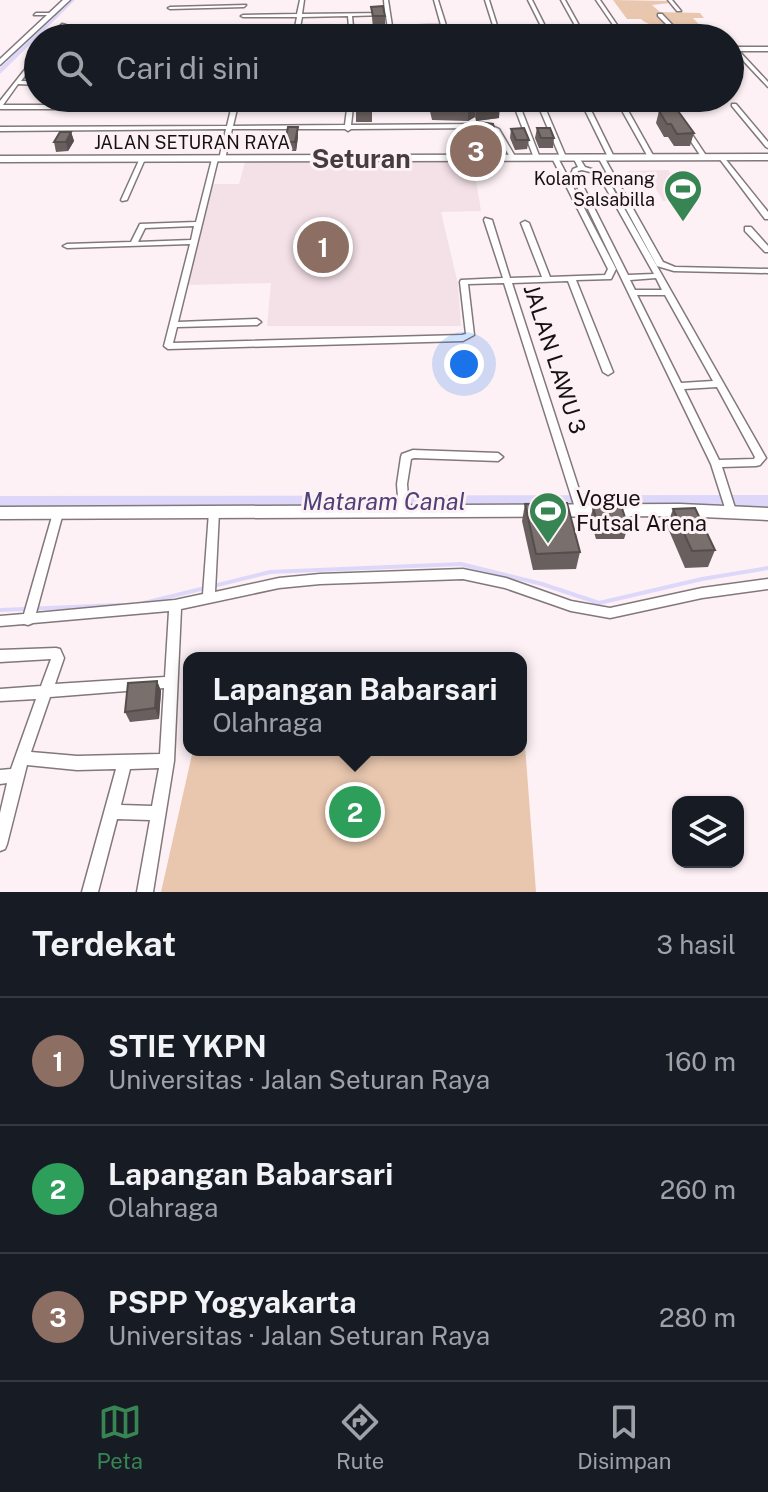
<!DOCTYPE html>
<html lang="id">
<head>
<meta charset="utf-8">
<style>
  :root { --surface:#171b24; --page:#242831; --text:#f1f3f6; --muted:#9ea1a6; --line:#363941; --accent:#388554 }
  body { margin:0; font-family:"Public Sans",sans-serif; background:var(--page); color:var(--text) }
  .controls { position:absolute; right:24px; bottom:24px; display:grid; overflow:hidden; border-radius:16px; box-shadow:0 2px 6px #0004 }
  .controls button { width:72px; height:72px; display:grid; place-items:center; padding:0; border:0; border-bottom:2px solid var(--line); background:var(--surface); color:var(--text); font:40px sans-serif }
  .you { position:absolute; left:464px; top:364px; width:28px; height:28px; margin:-20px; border:6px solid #fff; border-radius:50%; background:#1a73e8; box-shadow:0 0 0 12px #1a73e833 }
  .badge { display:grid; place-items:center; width:52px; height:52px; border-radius:50%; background:var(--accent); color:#fff; font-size:26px; font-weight:700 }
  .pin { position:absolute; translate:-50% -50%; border:4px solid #fff; box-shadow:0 2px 8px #0006 }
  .popup { position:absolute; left:183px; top:652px; width:344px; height:104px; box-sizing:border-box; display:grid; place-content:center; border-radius:16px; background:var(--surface); filter:drop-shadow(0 2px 6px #0005); font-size:26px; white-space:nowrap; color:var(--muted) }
  .popup b { font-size:30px; color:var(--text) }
  .popup::after { content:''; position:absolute; left:50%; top:100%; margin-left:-16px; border:16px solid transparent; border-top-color:var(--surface) }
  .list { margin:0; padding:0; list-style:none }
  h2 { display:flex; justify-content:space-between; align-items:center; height:104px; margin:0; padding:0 32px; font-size:34px }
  h2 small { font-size:26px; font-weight:400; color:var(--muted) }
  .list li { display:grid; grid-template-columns:52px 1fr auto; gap:24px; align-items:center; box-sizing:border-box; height:128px; padding:0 32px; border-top:2px solid var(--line) }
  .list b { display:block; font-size:30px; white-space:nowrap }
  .list p { margin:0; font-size:26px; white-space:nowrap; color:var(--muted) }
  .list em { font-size:26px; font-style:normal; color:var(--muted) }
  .icon { flex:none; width:44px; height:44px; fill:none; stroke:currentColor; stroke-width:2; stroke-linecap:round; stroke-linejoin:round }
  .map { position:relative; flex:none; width:768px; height:892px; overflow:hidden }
  .search { position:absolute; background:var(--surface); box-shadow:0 2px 6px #0004; left:24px; right:24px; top:24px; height:88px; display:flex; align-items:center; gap:20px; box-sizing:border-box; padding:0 28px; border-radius:44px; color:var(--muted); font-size:30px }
  .sheet { height:488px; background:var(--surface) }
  nav { display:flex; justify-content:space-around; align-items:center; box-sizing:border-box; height:112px; border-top:2px solid var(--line); background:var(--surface); font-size:22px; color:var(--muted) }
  nav a { display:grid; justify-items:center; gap:4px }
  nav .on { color:var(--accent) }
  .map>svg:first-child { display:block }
  .built { fill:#f4e1e8 }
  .green { fill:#e9c7af }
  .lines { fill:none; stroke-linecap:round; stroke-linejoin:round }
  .stream { stroke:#ddd8f9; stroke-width:4 }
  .canal { fill:#ddd8f9; fill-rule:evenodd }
  .street-casing { stroke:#82787c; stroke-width:3 }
  .secondary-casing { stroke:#82787c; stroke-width:3 }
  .street { fill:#fff; fill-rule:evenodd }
  .secondary { fill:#fff; fill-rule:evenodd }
  .wall { fill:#685f5e }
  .shaded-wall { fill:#554e4c }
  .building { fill:#796f6d; stroke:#554e4c; stroke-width:2 }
  .labels { text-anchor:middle; stroke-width:6; stroke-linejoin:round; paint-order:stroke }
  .far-street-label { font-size:18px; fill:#161213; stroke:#fdf1f5 }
  .far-poi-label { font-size:18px; fill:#161213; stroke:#fdf1f5; text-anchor:end }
  .street-label { font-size:22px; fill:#161213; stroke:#fdf1f5 }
  .poi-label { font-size:22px; fill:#161213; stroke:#fdf1f5; text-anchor:start }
  .water-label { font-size:24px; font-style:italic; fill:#4d4277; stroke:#fdf1f5 }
  .far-district-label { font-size:26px; font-weight:bold; fill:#453c3f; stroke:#fdf1f5 }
</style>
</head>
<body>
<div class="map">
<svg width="768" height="892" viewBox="0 0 768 892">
  <rect width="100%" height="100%" fill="#fdf1f5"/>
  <g class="built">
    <polygon points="245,162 473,162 481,211 441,212 458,284 461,326 267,326 271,283 187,285 211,184 239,184"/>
    <polygon points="668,170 689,199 663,201 650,179 632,180 627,171"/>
  </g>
  <g class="green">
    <path d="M613 0 667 1 670 3 652 5 660 12 700 13 704 18H693L712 38H686L670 27 673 31 667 32C661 24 648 27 641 19H627Z"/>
    <polygon points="521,731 524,732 536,892 161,892 193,750 521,750"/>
  </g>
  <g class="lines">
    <g class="stream">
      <polyline points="144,603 270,572 461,564 542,584 599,603 702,579 768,568"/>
      <polyline points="0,610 119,605"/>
    </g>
    <g class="canal">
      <polygon points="68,0 75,0 0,74 0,68"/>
      <polygon points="768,495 768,507 0,508 0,496"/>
    </g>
    <defs>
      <g id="street">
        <polygon points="300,0 304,0 302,14 385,13 384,0 388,0 392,26 441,25 434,0 438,0 450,38 446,38 442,27 392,28 393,38 389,38 386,15 352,16 354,38 350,38 348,16 302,17 298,38 294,38 294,35 242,36 240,35 242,34 294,32 297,17 243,17 241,16 243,15 297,14"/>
        <polygon points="485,0 489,0 501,38 497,38"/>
        <polygon points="528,0 532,0 551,38 547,38"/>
        <polygon points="561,0 565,0 586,38 582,38"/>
        <polygon points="596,0 600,0 626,38 622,38"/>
        <polygon points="668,0 672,0 681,11 677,11"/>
        <polygon points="246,5 244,7 170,9 168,8 170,7"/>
        <polygon points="36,13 53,13 55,14 53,15 34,15"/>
        <polygon points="658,14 662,14 685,38 680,38 658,16"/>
        <polygon points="62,24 66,25 55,38 50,38"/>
        <polygon points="133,36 175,37 177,38 131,38"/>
        <polygon points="735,47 768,47 768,51 739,51 768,82 768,87 733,50"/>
        <path d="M38 53V59L21 81H38V85L18 84 3 105H232L234 98H240L238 105H347L348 98H354L351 125 488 124 499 129 516 158 511 159 495 131 487 128 351 129 348 131 345 129H232L225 159 222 161 219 159 226 129 0 131V127L227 126 231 109H0V101ZM237 109H347L345 125 233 126Z"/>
        <polygon points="511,98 517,98 540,158 539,159 534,158"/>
        <polygon points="535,98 541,98 566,157 565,158 560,157"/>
        <polygon points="579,98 585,98 614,157 613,158 608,157"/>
        <polygon points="615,98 621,98 654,157 653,158 648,157"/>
        <polygon points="662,98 668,98 707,157 706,158 702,158"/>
        <polygon points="732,104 736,104 768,142 768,148 766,147 732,106"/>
        <path d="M555 156 558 158 616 269 611 279 576 280 613 372 608 375 603 372 568 281 512 283 586 511 585 514H577L576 511 504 283 468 284 474 335 463 341 168 349 164 346 190 244 67 248 63 246 67 244 131 242 140 224 196 222 212 159 215 157 218 159 178 322 257 319 261 322 257 325 177 327 173 343 462 335 466 334 460 282 461 280 503 278 484 220 485 218 492 220 510 278 542 277 521 223 525 221 529 223 550 277 605 275 608 269 552 158ZM194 226 191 240 138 242 145 228Z"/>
        <path d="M574 156H578L585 167 604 173 766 458 760 465 756 466 722 467 736 511 735 514H727L726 511 711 464 571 174 573 169 578 167 573 157ZM582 170 598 174 654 274 628 275 577 174 578 171ZM656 278 662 290H635L630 280ZM637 295H665L713 381 681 383ZM717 387 755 457 754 459 719 460 684 389Z"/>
        <polygon points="599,156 604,157 663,262 675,267 768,269 768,273 674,271 657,266 598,157"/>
        <polygon points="719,156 723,156 768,212 768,219 765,219 719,158"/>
        <polygon points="140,158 145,159 127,200 122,201 121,200"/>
        <polygon points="745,227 751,227 768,246 768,252 765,252 745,231"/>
        <polygon points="413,450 498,453 503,457 498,461 414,458 411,459 407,484 409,511 408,514 400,514 399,511 397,484 401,457 402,454"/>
        <path d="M214 508 218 509 219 512 215 592 279 578 320 574 463 569 506 578 571 601 610 608 702 588 768 579V589L702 598 610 618 571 611 505 588 463 579 320 584 279 588 181 609 174 761 153 892H137L150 820 117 819 98 892H82L116 769 77 770 27 765 7 844 5 849 0 851V813L7 783 0 784V770L11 769 36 699 0 701V689L41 686 51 659 0 662V650L56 648 60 649 64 658 55 684 165 677 169 611 33 623 28 625 24 624 0 626V616L24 614 53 513 54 510H62L63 513 36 613 175 600 203 594 209 512 210 509ZM164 688 160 754 77 756 31 752 50 697ZM159 768 152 806 121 805 130 769Z"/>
      </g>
      <g id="secondary">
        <polygon points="63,0 70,0 0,65 0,59"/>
        <polygon points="768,154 768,160 0,162 0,156"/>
        <polygon points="680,504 768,508 768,520 680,516 0,519 0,507"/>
      </g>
    </defs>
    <use href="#street" class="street-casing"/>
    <use href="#secondary" class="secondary-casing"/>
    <use href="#street" class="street"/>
    <use href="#secondary" class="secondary"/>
  </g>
  <g class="wall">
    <polygon points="371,7 385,16 385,28 373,28"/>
    <rect x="356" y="98" width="16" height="24"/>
    <polygon points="429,98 497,98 499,118 476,121 475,117 468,121 432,120 429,107"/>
    <polygon points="659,111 694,133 690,146 674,146 668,137 664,137 656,123"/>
    <polygon points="479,122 496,137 495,146 482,146 478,131"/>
    <polygon points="537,128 554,138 553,148 539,148 535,138"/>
    <polygon points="511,129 529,140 527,149 515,150 510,138"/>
    <polygon points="71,132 74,141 68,151 56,152 54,142"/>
    <polygon points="298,137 296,151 286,151 285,142"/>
    <polygon points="525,504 580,552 576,569 533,570 522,521"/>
    <polygon points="593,508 628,527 624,539 596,539 590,519"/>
    <polygon points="673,509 715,550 708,567 685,568 667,526"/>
    <polygon points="157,681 161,691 159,719 130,722 125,712"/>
  </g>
  <g class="shaded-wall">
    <polygon points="475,105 475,117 468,121 468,109"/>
    <polygon points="500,107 499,118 476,121 476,109"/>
    <polygon points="298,127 298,137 296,151 295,142"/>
    <polygon points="71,132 74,141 68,151 66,142"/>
    <polygon points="157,681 161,691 159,719 155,708"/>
  </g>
  <g class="building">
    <polygon points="383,6 385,16 373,16 371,7"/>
    <polygon points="356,98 372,98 372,108 355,108"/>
    <polygon points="430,98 497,98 500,107 476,109 475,105 468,109 432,108"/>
    <polygon points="659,111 678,111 694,133 677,134 671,124 667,124"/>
    <polygon points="479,122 493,124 496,137 482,137"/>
    <polygon points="288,127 298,127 295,142 285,142"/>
    <polygon points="524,128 529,140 516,140 511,129"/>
    <polygon points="537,128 550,128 554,138 541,138"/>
    <polygon points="60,132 71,132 66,142 54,142"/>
    <polygon points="567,503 580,552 536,554 525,504"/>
    <polygon points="593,508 622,508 628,527 599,528"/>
    <polygon points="695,508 715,550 692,551 673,509"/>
    <polygon points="157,681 155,708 125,712 128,683"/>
  </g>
  <defs>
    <symbol id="stadium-pin" viewBox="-11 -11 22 30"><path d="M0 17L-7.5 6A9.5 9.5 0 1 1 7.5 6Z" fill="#388554" stroke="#fdf1f5"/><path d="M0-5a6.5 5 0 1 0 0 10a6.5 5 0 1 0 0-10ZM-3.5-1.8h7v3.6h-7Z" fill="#fff"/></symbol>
  </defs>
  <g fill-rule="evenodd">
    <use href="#stadium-pin" x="661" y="167" width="44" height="60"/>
    <use href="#stadium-pin" x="526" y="489" width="44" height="60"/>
  </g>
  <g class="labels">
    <g class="far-street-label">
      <text x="192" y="149">JALAN SETURAN RAYA</text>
    </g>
    <g class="far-poi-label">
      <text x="655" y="185">Kolam Renang<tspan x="655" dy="21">Salsabilla</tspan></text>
    </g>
    <g class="street-label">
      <text transform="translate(555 359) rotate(72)" y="8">JALAN LAWU 3</text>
    </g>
    <g class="poi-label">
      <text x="576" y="506">Vogue<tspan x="576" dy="25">Futsal Arena</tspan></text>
    </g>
    <g class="water-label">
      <text x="384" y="510">Mataram Canal</text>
    </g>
    <g class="far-district-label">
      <text x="361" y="168">Seturan</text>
    </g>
  </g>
</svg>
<div class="controls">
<button><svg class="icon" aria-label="layers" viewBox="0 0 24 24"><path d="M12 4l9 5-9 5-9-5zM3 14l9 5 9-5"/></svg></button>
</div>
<div class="you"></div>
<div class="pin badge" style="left:323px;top:247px;background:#8d6e63">1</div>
<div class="pin badge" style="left:355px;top:812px;background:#2e9e5b">2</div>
<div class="popup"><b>Lapangan Babarsari</b>Olahraga</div>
<div class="pin badge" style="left:476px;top:151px;background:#8d6e63">3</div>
<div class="search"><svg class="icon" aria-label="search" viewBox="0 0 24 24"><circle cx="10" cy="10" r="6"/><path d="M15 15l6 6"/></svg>Cari di sini</div>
</div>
<section class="sheet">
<h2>Terdekat<small>3 hasil</small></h2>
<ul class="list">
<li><span class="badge" style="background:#8d6e63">1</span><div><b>STIE YKPN</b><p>Universitas · Jalan Seturan Raya</p></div><em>160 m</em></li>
<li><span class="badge" style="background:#2e9e5b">2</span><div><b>Lapangan Babarsari</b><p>Olahraga</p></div><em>260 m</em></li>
<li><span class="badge" style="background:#8d6e63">3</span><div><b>PSPP Yogyakarta</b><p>Universitas · Jalan Seturan Raya</p></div><em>280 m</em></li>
</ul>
</section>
<nav>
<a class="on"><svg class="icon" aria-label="map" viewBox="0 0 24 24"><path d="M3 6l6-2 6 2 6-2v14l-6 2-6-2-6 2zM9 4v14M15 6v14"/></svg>Peta</a>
<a><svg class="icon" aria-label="directions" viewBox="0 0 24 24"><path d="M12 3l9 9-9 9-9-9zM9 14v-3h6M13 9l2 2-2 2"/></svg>Rute</a>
<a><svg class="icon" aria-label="saved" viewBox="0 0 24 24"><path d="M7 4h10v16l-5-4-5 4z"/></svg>Disimpan</a>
</nav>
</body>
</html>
